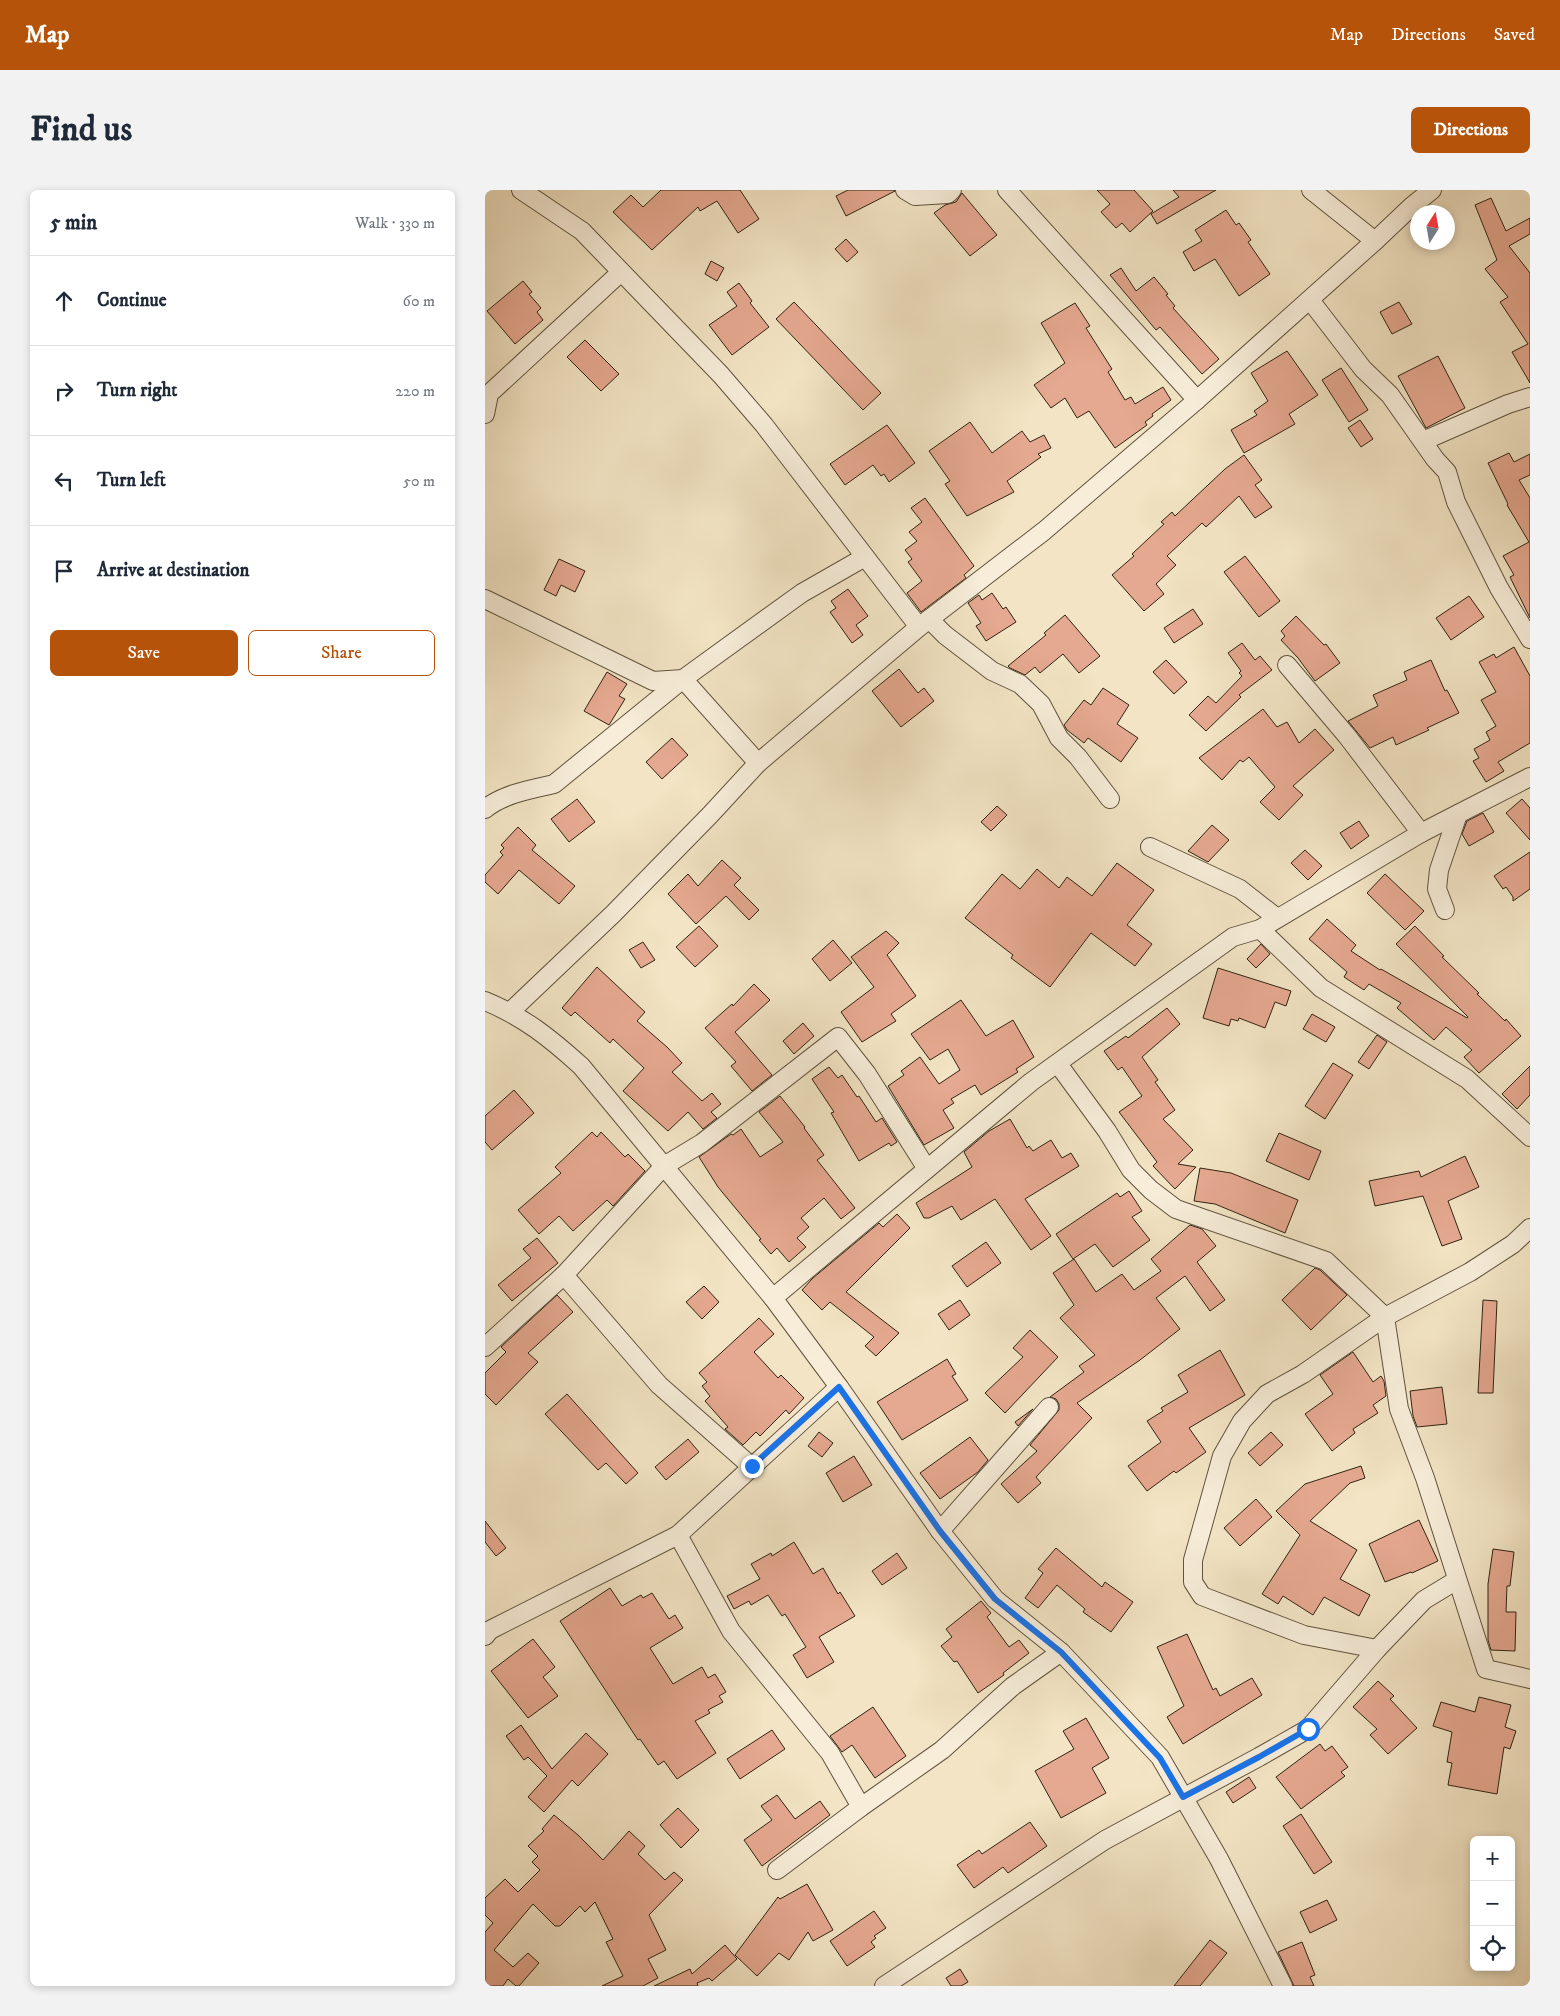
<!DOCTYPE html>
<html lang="en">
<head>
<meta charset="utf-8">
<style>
  :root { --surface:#fff; --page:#f2f2f3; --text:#1f2937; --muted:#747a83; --line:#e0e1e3; --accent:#b45309 }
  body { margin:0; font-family:"IM FELL DW Pica",serif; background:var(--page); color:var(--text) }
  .controls { position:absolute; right:15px; bottom:15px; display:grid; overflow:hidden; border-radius:8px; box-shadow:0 2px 8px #0003 }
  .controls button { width:45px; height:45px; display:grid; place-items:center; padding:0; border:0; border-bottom:1px solid var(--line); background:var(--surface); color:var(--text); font:25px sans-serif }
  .compass { position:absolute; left:925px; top:15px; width:45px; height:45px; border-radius:50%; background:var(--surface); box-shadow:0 2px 8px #0003; rotate:11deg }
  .stop { position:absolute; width:15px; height:15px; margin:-11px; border:4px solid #1a73e8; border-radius:50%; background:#fff }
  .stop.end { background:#1a73e8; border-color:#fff; box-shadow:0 1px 5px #0008 }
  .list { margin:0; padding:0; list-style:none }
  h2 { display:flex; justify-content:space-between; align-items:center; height:65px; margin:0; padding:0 20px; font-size:21px }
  h2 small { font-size:16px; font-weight:400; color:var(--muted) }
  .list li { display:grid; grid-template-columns:32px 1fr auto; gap:15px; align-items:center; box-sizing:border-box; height:90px; padding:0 20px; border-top:1px solid var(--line) }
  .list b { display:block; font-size:19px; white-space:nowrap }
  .list em { font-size:16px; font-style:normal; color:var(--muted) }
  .actions { display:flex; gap:10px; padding:15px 20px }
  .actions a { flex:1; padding:11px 0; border:1px solid var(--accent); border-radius:8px; text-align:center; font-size:18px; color:var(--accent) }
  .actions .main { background:var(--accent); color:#fff }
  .icon { flex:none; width:28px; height:28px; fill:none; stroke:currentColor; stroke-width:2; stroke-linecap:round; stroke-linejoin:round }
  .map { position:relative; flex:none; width:1045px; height:1796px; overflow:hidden; border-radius:8px }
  header { display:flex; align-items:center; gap:30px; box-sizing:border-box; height:70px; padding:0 25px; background:var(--accent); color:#fff }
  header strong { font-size:24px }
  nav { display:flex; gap:28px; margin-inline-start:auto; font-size:18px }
  .intro { display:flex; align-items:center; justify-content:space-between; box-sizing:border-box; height:120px; padding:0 30px }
  h1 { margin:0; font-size:35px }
  .button { padding:12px 22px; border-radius:8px; background:var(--accent); color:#fff; font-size:18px; font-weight:700 }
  main { display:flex; gap:30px; padding:0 30px }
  aside { flex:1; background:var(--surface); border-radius:8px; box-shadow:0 2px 8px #0003 }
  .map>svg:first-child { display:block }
  .building { fill:#e5a890; stroke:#302312 }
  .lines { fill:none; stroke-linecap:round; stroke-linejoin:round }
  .street-casing { stroke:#60533e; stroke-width:20 }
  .street { stroke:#f7edd9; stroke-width:18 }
  .route { stroke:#1a73e8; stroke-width:6 }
</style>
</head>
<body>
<header>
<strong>Map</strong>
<nav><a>Map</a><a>Directions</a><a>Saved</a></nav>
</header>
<div class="intro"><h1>Find us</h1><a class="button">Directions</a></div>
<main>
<aside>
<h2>5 min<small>Walk · 330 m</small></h2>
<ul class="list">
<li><svg class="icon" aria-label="ahead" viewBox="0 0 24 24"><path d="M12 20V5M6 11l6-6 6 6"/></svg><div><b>Continue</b></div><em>60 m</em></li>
<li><svg class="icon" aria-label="right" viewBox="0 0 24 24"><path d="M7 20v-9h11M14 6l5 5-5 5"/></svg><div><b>Turn right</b></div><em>220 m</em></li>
<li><svg class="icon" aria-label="left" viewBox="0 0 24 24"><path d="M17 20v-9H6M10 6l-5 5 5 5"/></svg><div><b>Turn left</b></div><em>50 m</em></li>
<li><svg class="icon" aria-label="arrive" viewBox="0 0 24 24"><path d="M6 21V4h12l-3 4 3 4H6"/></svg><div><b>Arrive at destination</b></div></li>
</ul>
<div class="actions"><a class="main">Save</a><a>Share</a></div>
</aside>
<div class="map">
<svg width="1045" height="1796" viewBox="0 0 1045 1796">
  <rect width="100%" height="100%" fill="#f2e4c4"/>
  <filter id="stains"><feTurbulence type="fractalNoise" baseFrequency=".004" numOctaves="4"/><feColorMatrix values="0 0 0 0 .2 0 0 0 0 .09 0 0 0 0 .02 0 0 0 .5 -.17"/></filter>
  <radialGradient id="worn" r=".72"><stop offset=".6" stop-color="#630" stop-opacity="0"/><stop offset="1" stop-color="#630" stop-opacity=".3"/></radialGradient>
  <g class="building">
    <polygon points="176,0 255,0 274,29 253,43 232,11 215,21 213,17 167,60 128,22 146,5 158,17"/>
    <polygon points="363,0 409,0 410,1 361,26 351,6"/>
    <polygon points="612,0 649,0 668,21 645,42 637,33 631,38 616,22 625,14"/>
    <polygon points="688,0 731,0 672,34 666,24 694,7"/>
    <polygon points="477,3 512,45 485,66 449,23 460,15 471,12"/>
    <polygon points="1006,8 1021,41 1045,28 1045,44 1024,56 1045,83 1045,193 1027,162 1043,154 1015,112 1023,107 1000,79 1012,70 990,15"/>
    <polygon points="741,20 751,35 754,33 766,50 763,52 785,84 754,106 730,69 709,81 698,62 717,51 710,40"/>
    <polygon points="361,49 373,62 362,72 350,59"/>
    <polygon points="226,71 239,78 232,91 220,84"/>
    <polygon points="636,78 651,101 669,87 683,104 681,105 690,116 688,118 734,169 717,184 675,137 671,140 625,85"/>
    <polygon points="38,91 47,102 44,104 56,118 52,122 58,130 30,154 2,121"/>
    <polygon points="254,93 267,111 265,113 284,137 247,165 224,135 252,116 242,102"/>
    <polygon points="309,112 396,203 378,220 291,129"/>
    <polygon points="914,112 927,134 907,144 895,122"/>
    <polygon points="590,113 605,136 601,138 627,179 623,182 640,210 646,207 650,214 678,197 686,210 667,224 668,226 660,232 662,235 630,258 604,221 592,228 580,208 566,218 549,195 580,173 556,133"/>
    <polygon points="100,150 134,184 116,201 82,167"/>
    <polygon points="802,161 833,205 804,224 810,234 759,263 746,240 772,225 769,221 783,211 766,183"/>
    <polygon points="953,166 980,218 941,238 913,186"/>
    <polygon points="856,178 883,220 864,232 837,190"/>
    <polygon points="875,230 888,249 876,257 863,238"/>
    <polygon points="485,232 507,263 537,241 545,252 559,245 566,258 553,264 556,267 522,291 529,302 482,326 460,294 465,291 444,261"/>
    <polygon points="402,235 430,273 404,292 399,284 396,286 388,275 360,295 345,274"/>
    <polygon points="1024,263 1029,272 1045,264 1045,285 1034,290 1045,308 1045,428 1025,387 1029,385 1018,366 1044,352 1022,315 1023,314 1003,273"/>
    <polygon points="759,265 777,290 770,295 787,317 770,328 754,306 721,337 717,333 682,366 691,375 671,394 679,404 659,421 627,385 649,366 647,364 679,334 676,332 687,322 690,326 740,279"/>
    <polygon points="440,308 489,376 479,385 481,388 436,422 422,403 437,391 423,372 427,369 420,360 432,351 424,342 437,332 426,318"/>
    <polygon points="760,366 795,411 774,427 739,382"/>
    <polygon points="74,369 100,381 90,402 76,395 71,406 59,400"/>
    <polygon points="363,399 383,426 371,435 378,445 367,453 345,422 351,418 346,411"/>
    <polygon points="507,403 518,419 521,417 531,432 501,451 491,436 496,433 483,413 494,405 497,410"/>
    <polygon points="984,406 999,427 966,450 951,428"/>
    <polygon points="708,419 718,434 689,453 679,438"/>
    <polygon points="580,425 615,466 594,483 578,464 555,483 550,477 540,485 525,478 523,476 561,445 559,443"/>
    <polygon points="811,426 839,455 841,454 855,473 830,491 813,468 796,450 800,446 796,441"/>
    <polygon points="757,453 770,470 775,466 787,480 754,505 756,507 721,541 704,525 723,506 731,513 757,486 754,483 756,481 743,463"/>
    <polygon points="1029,457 1045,486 1045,553 1013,572 1019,581 1001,592 988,571 994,568 989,559 1005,550 1001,542 1011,536 996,510 1011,502 994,472 1009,464 1011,468"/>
    <polygon points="681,470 702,492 689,504 668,482"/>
    <polygon points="946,470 960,501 962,500 974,523 942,538 944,540 911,555 908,547 885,558 863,531 893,516 888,505 922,490 919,482"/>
    <polygon points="414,479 433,503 439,498 449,511 416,537 387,501"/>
    <polygon points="122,482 142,494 134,506 140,509 124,535 99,521"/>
    <polygon points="618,498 644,515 632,534 653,548 636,572 603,548 599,553 582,540 579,535 599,510 606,515"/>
    <polygon points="778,519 792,537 802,532 814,553 830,539 849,560 808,596 818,605 794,630 775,612 790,597 764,567 758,572 755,570 737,590 714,568"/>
    <polygon points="187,548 203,565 177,589 161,572"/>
    <polygon points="92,609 110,632 84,652 66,629"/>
    <polygon points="1037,609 1045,618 1045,650 1021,623"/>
    <polygon points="512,616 522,625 506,641 496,632"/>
    <polygon points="998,623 1009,642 984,656 977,644 982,631"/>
    <polygon points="874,631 884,646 866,659 855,643"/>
    <polygon points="727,635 744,650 723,672 703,661"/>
    <polygon points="33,637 51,655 47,660 90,696 74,714 34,680 13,704 0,692 0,685 18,665 15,662 19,658 16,655"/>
    <polygon points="820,660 837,676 823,690 806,673"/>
    <polygon points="1045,662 1045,699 1028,711 1028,707 1021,697 1018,699 1009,686"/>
    <polygon points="237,670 256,688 249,695 274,720 264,730 241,706 211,734 183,704 203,684 213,696"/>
    <polygon points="632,673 669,700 642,735 667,754 650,776 606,743 565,797 526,768 528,765 480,728 517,684 535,699 552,679 574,698 582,687 607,706"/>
    <polygon points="900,684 939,721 920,740 882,703"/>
    <polygon points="842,729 871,755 866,761 895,780 896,779 982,828 983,827 911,754 930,736 959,766 957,767 994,803 992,804 1020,831 1021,829 1036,846 994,883 979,867 987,860 961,837 949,850 912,818 916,813 884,794 879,800 859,787 862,782 824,749"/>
    <polygon points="214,736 233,756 210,777 191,757"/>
    <polygon points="401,741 414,753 402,765 431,806 406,824 411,831 377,852 356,822 389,797 366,767"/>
    <polygon points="348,750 367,773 345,791 327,769"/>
    <polygon points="158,752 170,770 156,778 144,760"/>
    <polygon points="776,754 785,764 771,778 762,769"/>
    <polygon points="112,777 160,822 152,831 182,857 197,873 187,882 217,911 227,903 236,914 226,922 232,928 218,939 203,922 183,941 138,901 159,878 128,849 125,853 90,822 86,826 77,818"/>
    <polygon points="733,778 806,801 801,816 790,812 780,838 754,828 753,831 746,829 744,836 718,828"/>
    <polygon points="269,794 285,810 250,842 287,885 267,901 246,876 251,872 220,838 247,814 248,816"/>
    <polygon points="476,810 501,846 528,830 549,867 531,879 533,882 496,905 490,895 466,909 469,913 458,920 469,938 439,955 403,896 419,885 416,881 435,867 454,894 475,880 463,859 445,870 426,844"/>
    <polygon points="682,818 695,834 657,867 673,890 670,892 690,920 678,929 708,960 693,974 711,977 690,999 668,976 672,972 634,922 657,906 637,877 633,880 619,861 641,846 643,848"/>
    <polygon points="827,824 850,837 841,852 818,839"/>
    <polygon points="318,833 329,846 309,864 298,851"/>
    <polygon points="892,845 902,852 884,879 873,872"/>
    <polygon points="848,873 868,885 840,929 820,916"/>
    <polygon points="1045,876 1045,905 1032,919 1017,904"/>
    <polygon points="344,877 353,888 357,885 372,907 374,906 391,932 397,928 412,952 406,956 404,953 374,971 346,923 349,922 327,889"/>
    <polygon points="29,900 49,923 7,960 0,952 0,926"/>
    <polygon points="295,906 320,937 319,938 339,965 332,970 370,1018 356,1029 339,1008 316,1028 324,1037 312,1048 321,1057 304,1072 292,1058 286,1064 274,1050 276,1049 233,997 214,967 246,944 248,945 256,939 275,967 298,952 274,922"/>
    <polygon points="525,929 542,958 544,956 548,961 566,950 577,968 586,963 594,976 540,1009 566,1046 546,1060 510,1009 476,1030 467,1016 444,1028 439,1028 431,1013 487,977 479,962 504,941"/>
    <polygon points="107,942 112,947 116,942 140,967 143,964 160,981 128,1016 122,1010 88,1041 74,1026 54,1044 33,1020 76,983 70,977"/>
    <polygon points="794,943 836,961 824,990 781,971"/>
    <polygon points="980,966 994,997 963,1011 977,1049 957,1056 938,1006 890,1016 884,991 934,981 936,987"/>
    <polygon points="715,978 746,983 813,1010 800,1043 730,1014 709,1011"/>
    <polygon points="644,1001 657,1021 647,1027 665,1050 628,1077 610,1054 588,1069 571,1044 632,1003 635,1007"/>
    <polygon points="412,1024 425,1038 361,1102 414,1143 391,1166 380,1156 389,1147 345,1112 337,1120 317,1100 328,1088 394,1033 398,1037"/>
    <polygon points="705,1035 717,1039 731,1056 712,1072 740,1110 725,1121 700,1086 671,1108 695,1139 655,1170 592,1213 607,1228 551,1287 556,1293 533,1313 516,1294 552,1261 545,1255 574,1220 574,1214 571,1209 565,1207 599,1182 594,1176 610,1165 575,1128 589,1115 568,1083 589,1069 611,1102 637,1084 649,1100 676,1081 666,1069"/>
    <polygon points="52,1048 73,1073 27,1111 13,1095 46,1068 38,1059"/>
    <polygon points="501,1052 516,1073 482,1097 467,1076"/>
    <polygon points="830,1078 835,1080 862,1105 826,1140 797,1110"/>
    <polygon points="219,1096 234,1112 217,1129 201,1112"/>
    <polygon points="72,1105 88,1122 43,1163 53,1172 11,1215 0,1204 0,1183 21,1162 16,1157"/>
    <polygon points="475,1110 485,1125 464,1140 453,1124"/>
    <polygon points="998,1110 1012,1111 1008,1203 993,1203"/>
    <polygon points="274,1128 289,1144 269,1162 293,1188 296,1185 319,1208 304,1224 301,1220 275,1246 271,1242 258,1255 240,1239 243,1237 220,1211 225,1206 217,1196 222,1192 214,1183"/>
    <polygon points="545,1140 573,1167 520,1223 500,1203 538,1167 528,1158"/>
    <polygon points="735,1160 760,1205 704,1238 721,1262 691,1283 689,1281 662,1301 643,1276 676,1252 662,1231 678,1221 676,1218 703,1202 693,1185"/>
    <polygon points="868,1162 888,1192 896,1186 899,1191 901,1206 888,1215 893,1223 868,1239 870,1243 847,1261 820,1224 848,1204 835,1185"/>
    <polygon points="462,1169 471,1184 467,1186 483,1210 417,1250 392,1212"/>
    <polygon points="957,1197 962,1234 932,1237 928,1226 925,1201"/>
    <polygon points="82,1204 153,1283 141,1294 121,1273 113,1280 60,1224"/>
    <polygon points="548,1219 533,1236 530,1232"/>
    <polygon points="334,1242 348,1253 337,1267 323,1256"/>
    <polygon points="786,1242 798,1255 775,1276 763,1263"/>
    <polygon points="485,1247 503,1270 493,1282 455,1309 435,1283"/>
    <polygon points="203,1249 214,1262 181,1290 170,1277"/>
    <polygon points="369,1266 387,1295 358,1312 341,1283"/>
    <polygon points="876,1276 880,1288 865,1293 825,1331 872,1360 855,1389 885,1405 874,1426 839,1407 828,1425 798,1406 793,1414 777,1404 815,1345 791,1321 820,1294"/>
    <polygon points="771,1309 787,1327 755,1356 739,1338"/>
    <polygon points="934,1330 953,1371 927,1383 926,1382 900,1392 884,1354"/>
    <polygon points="0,1331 21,1358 11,1366 0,1352"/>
    <polygon points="309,1352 328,1384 338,1378 353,1404 355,1402 370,1426 334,1447 349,1472 322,1488 308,1465 321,1457 300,1424 297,1426 283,1405 266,1415 264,1411 249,1419 242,1406 275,1389 266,1374 286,1363 287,1366"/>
    <polygon points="571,1358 617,1397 620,1392 648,1412 626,1442 598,1422 600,1419 572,1395 553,1418 540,1408 558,1383 553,1379"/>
    <polygon points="1008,1359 1029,1362 1025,1396 1022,1396 1021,1422 1031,1422 1030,1461 1006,1460 1003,1450 1003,1394"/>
    <polygon points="412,1363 422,1378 397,1395 387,1381"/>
    <polygon points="125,1398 137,1416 156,1405 158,1408 167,1403 184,1429 190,1425 198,1438 165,1458 188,1494 217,1477 223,1488 230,1484 241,1502 234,1506 238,1512 223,1520 225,1523 210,1531 231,1563 192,1589 179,1571 173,1575 155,1549 153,1550 75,1431"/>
    <polygon points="496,1411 506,1423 502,1427 524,1457 534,1450 544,1463 518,1483 519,1485 493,1503 472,1471 469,1472 456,1456 467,1447 461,1439"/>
    <polygon points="702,1444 728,1500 731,1498 735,1506 767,1488 777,1505 698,1554 682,1527 699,1516 672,1457"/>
    <polygon points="48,1449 70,1477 58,1487 73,1506 43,1528 6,1481"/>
    <polygon points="893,1491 909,1506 905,1509 932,1538 903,1564 885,1545 892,1539 868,1517"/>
    <polygon points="994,1507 1026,1515 1020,1537 1031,1541 1025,1559 1019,1557 1012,1604 963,1595 967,1573 962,1572 967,1542 948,1536 956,1512 990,1522"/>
    <polygon points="388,1517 421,1566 390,1588 367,1555 357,1562 345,1546"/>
    <polygon points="601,1528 624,1568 607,1578 621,1603 576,1628 550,1581 589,1559 578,1541"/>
    <polygon points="36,1535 67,1579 101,1543 123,1564 93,1596 87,1590 59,1622 43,1607 62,1586 43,1567 39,1570 21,1546"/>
    <polygon points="287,1540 300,1559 255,1589 242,1569"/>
    <polygon points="835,1554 840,1561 847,1556 863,1577 856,1582 860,1586 816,1619 791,1587"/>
    <polygon points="764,1587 771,1598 748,1613 741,1602"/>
    <polygon points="292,1605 310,1629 335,1611 345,1625 277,1676 259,1650 287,1630 276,1616"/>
    <polygon points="193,1618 214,1640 196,1658 175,1635"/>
    <polygon points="816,1624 847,1672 829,1684 798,1636"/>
    <polygon points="69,1625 93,1645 118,1670 144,1641 160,1656 153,1664 180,1690 189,1682 198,1690 164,1725 181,1760 163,1769 173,1788 158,1796 117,1796 138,1786 121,1752 128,1749 110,1712 100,1722 95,1716 75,1736 70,1736 48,1714 9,1760 28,1777 43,1763 54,1773 34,1796 31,1796 23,1789 18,1796 0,1796 0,1742 8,1733 0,1725 0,1708 20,1689 33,1702 55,1680 47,1672 53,1666 43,1656 59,1641 57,1639"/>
    <polygon points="545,1632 562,1656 523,1683 518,1677 489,1698 472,1675 494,1660 497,1664"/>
    <polygon points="322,1694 348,1740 328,1751 323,1742 304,1770 294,1763 272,1786 250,1765 293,1707 295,1709"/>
    <polygon points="842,1710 852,1730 825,1743 815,1722"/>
    <polygon points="389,1721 401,1738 389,1746 391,1748 386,1752 390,1757 362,1776 345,1751"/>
    <polygon points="725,1750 742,1763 715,1796 689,1796"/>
    <polygon points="817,1752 830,1785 825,1787 829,1796 809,1796 793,1762"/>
    <polygon points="240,1755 252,1769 227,1791 224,1788 212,1793 213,1796 169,1796 205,1779 207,1784"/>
    <polygon points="475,1779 483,1792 476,1796 466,1796 461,1788"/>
  </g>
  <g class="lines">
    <defs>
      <g id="street">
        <polyline points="36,0 97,41 236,185 279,235 434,437"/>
        <polyline points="420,0 430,6 463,4 467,0"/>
        <polyline points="522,0 712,210"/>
        <polyline points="826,0 890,51"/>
        <polyline points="825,110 878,179 905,205 950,269 962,282 971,312 1014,398 1045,449"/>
        <polyline points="0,224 4,204 136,82"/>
        <polyline points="938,251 1023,214 1045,207"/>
        <polyline points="0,409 168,491 198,489 273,573"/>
        <polyline points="444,429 460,445 507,481 535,494 556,514 574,548 593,567 625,609"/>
        <polyline points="802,475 862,546 936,643"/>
        <path d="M0 619C18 604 47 599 69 594L198 489 317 403 380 367"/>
        <polyline points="665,657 755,699 792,728"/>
        <polyline points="960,720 952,699 954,680 973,624"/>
        <polyline points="775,739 836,798 982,889 1045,947"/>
        <path d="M0 811C39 827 65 848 96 876L288 1108 354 1197 455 1341 510 1409 576 1462 675 1567 734 1669 798 1796"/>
        <polyline points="26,821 128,724 225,625 273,573 434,437 559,341 712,210 890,51 927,16 947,0"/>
        <polyline points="573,874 622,941 646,980 666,1000 691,1019 841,1071 900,1127 914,1219 940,1288 1001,1479 1045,1489"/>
        <polyline points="79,1085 174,1195 267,1277"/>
        <polyline points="288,1108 546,892 748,747 775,739 936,643 1045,587"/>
        <polyline points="0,1157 79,1085 179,976 217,953 353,847 382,884 442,979"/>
        <polyline points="455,1341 564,1217"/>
        <polyline points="193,1345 246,1441 345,1563 376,1617"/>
        <polyline points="0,1446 5,1440 193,1345 354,1197"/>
        <polyline points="892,1459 819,1445 717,1406 708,1392 708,1370 737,1266 757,1231 782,1204 818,1184 900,1127 985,1082 1028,1054 1045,1038"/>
        <polyline points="292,1680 376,1617 457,1560 528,1496 576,1462"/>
        <polyline points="399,1796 620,1650 774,1567 823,1539 892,1459 939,1410 972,1390"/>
      </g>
    </defs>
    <use href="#street" class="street-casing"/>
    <use href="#street" class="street"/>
  </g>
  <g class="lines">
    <polyline class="route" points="267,1276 354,1197 455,1341 510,1409 576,1462 675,1568 698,1607 774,1567 823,1539"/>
  </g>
  <rect width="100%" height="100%" filter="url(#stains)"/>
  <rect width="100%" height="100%" fill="url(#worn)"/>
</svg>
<div class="controls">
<button>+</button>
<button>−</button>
<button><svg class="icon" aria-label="locate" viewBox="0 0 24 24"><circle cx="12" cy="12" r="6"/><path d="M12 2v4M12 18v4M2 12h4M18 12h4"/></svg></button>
</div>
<svg class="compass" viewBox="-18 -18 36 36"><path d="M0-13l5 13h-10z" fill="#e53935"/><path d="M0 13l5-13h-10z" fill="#747a83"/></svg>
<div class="stop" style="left:823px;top:1539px"></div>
<div class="stop end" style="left:267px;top:1276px"></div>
</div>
</main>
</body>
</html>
